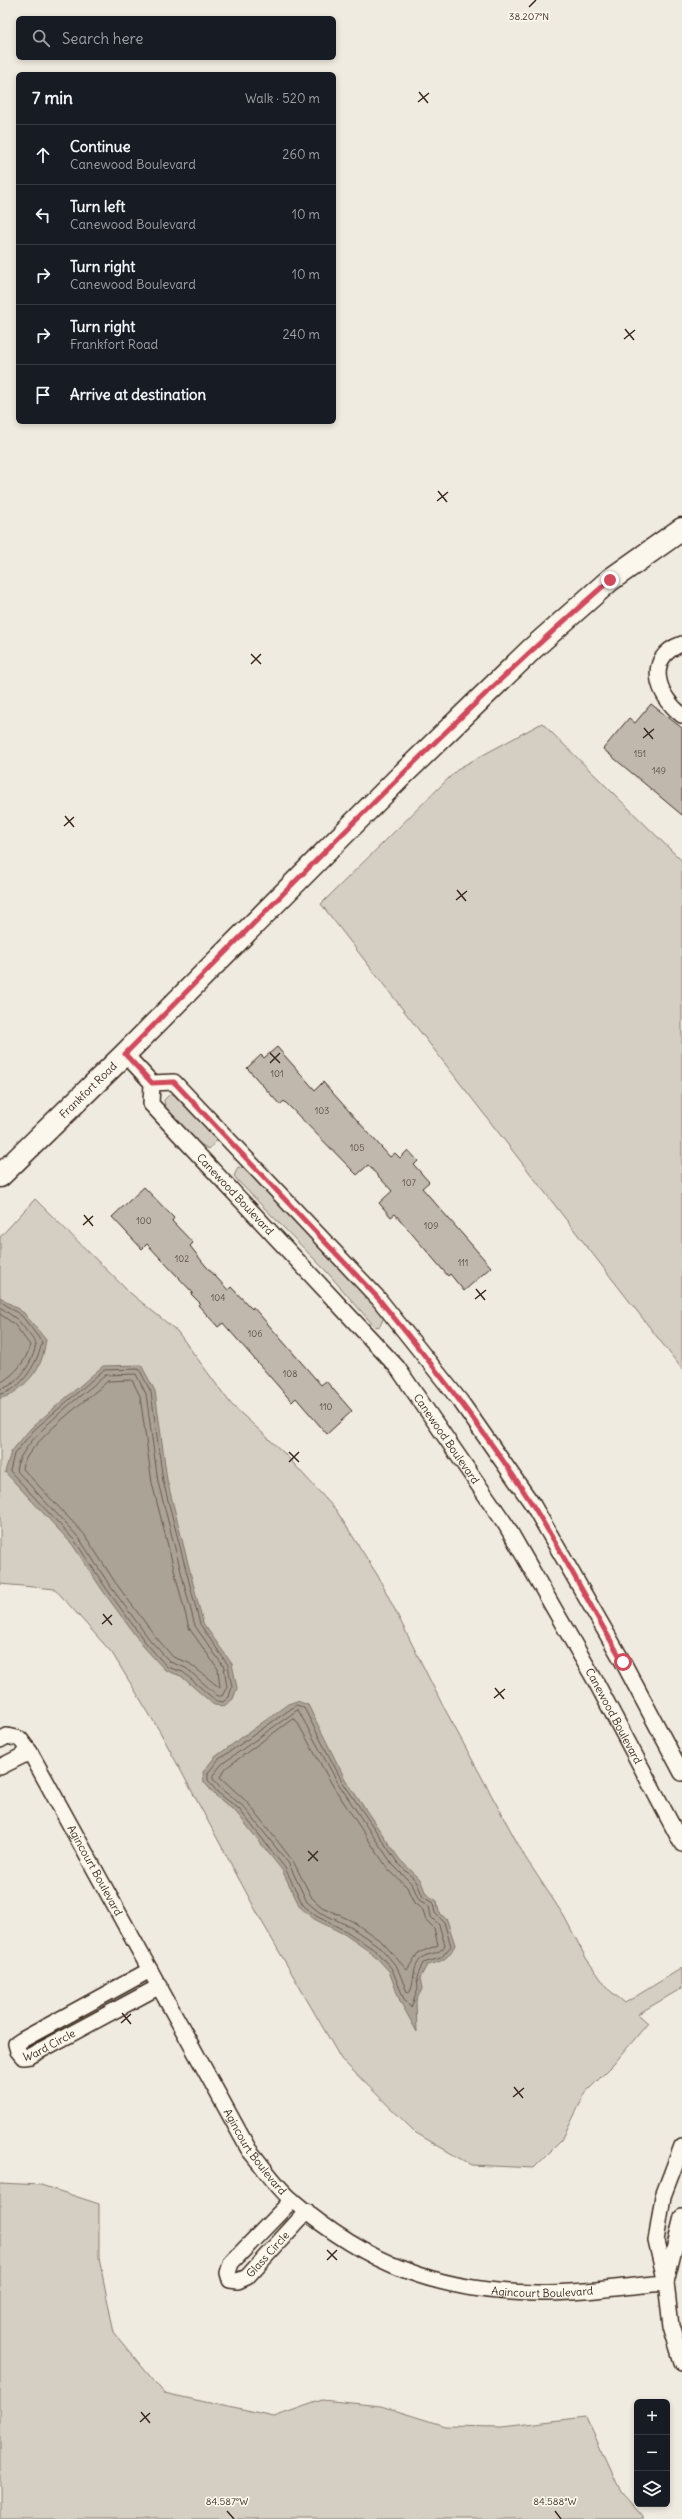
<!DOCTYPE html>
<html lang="en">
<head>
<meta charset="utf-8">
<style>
  :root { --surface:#171b24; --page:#242831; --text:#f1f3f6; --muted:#9ea1a6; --line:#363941 }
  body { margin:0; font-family:Delius,sans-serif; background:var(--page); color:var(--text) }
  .controls { position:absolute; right:12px; bottom:12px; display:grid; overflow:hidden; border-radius:6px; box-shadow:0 2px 6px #0003 }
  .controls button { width:36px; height:36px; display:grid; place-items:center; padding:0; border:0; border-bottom:1px solid var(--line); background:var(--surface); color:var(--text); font:20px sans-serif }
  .stop { position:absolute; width:12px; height:12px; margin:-9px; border:3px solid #d1495b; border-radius:50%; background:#fff }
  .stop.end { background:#d1495b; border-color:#fff; box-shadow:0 1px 4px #0008 }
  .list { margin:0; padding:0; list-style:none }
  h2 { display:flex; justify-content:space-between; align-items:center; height:52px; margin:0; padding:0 16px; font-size:17px }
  h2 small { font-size:13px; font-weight:400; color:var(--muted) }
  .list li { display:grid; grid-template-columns:26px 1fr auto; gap:12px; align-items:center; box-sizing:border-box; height:60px; padding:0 16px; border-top:1px solid var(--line) }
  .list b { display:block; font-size:15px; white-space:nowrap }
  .list p { margin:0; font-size:13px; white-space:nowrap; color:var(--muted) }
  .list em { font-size:13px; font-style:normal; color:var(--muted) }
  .icon { flex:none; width:22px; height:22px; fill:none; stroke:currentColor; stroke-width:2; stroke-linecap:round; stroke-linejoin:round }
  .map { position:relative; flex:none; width:682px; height:2519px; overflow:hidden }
  .search { position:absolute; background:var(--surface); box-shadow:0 2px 6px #0003; left:16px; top:16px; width:320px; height:44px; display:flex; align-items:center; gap:10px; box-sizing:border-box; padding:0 14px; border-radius:6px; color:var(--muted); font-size:15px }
  .panel { position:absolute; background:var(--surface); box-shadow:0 2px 6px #0003; left:16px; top:72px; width:320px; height:352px; border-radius:6px }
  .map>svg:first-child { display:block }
  .green { fill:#d5cec3; stroke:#887c70 }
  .water { fill:#aca397; stroke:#7f7367 }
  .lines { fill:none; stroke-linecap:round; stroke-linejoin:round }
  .shore { stroke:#685a4e; stroke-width:1 }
  .building { fill:#c0b8ad; stroke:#3b2a1e }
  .street-casing { stroke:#3b2a1e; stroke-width:18 }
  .primary-casing { stroke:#3b2a1e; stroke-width:25 }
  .street { stroke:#fbf7ec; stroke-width:15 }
  .primary { stroke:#fbf7ec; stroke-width:22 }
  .route { stroke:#d1495b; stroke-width:5 }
  .ticks { fill:none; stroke:#3b2a1e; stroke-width:1.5 }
  .labels { text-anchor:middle; stroke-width:3.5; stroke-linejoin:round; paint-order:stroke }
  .number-label { font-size:9px; fill:#5c4e42 }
  .street-label { font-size:11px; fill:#3b2a1e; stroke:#fbf7ec }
  .ticks-label { font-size:10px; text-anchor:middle; fill:#3b2a1e; stroke:#fbf7ec; stroke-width:3.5; stroke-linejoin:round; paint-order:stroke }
</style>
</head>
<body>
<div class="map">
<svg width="682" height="2519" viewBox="0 0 682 2519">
  <rect width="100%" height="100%" fill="#f0ebe0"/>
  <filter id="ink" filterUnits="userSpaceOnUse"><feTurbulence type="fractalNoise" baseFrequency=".025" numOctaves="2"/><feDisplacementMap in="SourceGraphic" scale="8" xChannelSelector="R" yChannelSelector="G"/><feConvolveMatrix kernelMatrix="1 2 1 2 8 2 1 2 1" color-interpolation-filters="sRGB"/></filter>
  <g filter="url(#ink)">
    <g class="green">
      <polygon points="542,723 682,861 682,1369 321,904 459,768"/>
      <polygon points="170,1094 173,1094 214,1136 217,1140 209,1149 200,1144 165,1107 164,1100"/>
      <polygon points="238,1167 244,1168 261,1184 380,1310 384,1317 380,1326 375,1327 326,1271 239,1182 234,1176"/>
      <polygon points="35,1199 129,1292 177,1331 231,1404 283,1452 336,1510 378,1576 441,1702 525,1857 564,1916 586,1958 608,1989 625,2003 682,1968 682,1988 638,2014 648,2023 613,2065 586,2092 562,2140 534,2168 471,2165 416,2133 341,2059 261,1920 159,1730 112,1653 55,1589 0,1584 0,1237"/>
      <polygon points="0,2183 41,2185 99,2204 99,2258 114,2333 164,2393 274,2417 322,2400 381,2406 445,2426 502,2427 586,2417 621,2493 644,2519 0,2519"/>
    </g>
    <g class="water">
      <path d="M0 1297 24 1313 46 1340C44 1349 43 1359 38 1367 32 1379 13 1397 0 1398Z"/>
      <polygon points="141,1365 155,1391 167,1480 203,1623 232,1664 237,1688 233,1699 224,1706 214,1705 181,1676 165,1670 143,1646 103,1591 72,1544 5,1472 11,1452 31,1428 103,1366"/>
      <path d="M297 1701 308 1705 345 1779 376 1825 400 1860 420 1879 426 1894 437 1901 439 1912 447 1920 455 1945C448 1959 442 1962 427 1965L420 1978 422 1989 416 2001 417 2032 400 2001 389 1971 373 1954 344 1934 314 1919 300 1907 282 1870 236 1812 215 1795 204 1782 203 1772 215 1757 288 1704Z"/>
    </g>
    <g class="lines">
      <g class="shore">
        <path d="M0 1301 22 1316 42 1342C39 1360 21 1392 0 1394"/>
        <path d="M0 1307 18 1320 36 1343C34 1360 19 1386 0 1389"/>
        <path d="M0 1314 14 1324 30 1345C27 1361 14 1375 0 1383"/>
        <polygon points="104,1370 139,1369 151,1392 163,1481 200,1624 228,1665 232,1687 229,1697 223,1702 216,1701 183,1672 167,1667 146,1643 106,1588 75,1541 10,1471 14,1454 34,1430"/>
        <path d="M106 1375 136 1374 146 1394 158 1482 195 1626 224 1667 227 1687 222 1696H218L186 1668 170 1662 150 1640 110 1586 79 1538 16 1470C20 1440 82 1395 106 1375Z"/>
        <path d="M108 1381 132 1380 140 1396 152 1483 189 1628 218 1669 220 1688 189 1663 173 1657 155 1636 115 1582 84 1534 22 1468C26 1444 88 1399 108 1381Z"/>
        <polygon points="297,1705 304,1708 342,1781 397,1862 416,1881 423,1897 433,1903 435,1913 444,1922 451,1946 441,1958 423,1963 417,1977 418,1989 411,2008 404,1999 392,1969 376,1951 346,1931 316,1916 303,1905 285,1868 239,1809 217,1792 208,1780 208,1773 218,1760"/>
        <path d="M298 1710 338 1783 369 1830 393 1865 412 1884 419 1900 429 1906 431 1917 439 1925 445 1945C439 1957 425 1951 419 1961 411 1972 415 1986 409 1993L407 1992 397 1967 380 1947 349 1926 319 1912 307 1902 289 1864 243 1806 221 1789 213 1779V1775L222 1764Z"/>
        <polygon points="293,1719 296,1720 333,1786 364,1833 388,1869 407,1887 414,1903 423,1910 426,1920 434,1928 438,1945 418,1953 407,1970 382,1942 352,1921 322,1907 312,1898 293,1861 247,1802 220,1777 226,1768"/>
      </g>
    </g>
    <g class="building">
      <polygon points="651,704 682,728 682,815 603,749 629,718 635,723"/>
      <polygon points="277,1047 315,1090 323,1082 390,1157 395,1153 400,1158 408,1150 418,1161 414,1165 429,1182 422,1188 491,1267 464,1291 450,1274 448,1276 395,1214 391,1217 379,1203 392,1191 368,1165 357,1175 284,1101 280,1105 247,1068 261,1055 264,1058"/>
      <polygon points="144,1187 174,1218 172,1221 193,1243 190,1246 205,1265 228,1290 231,1287 252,1309 253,1307 321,1385 326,1381 352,1411 327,1434 296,1398 292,1402 223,1323 218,1327 198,1305 200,1303 191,1294 193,1293 147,1244 142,1249 112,1217"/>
    </g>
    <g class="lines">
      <defs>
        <g id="street">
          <path d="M682 644C644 657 657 696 682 715"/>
          <path id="s1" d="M125 1054 152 1083 151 1104 397 1367 506 1525 596 1682 682 1844"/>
          <polyline points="152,1083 174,1082 378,1298 461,1402 533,1505 623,1662 682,1773"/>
          <polyline points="0,1740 7,1736 20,1739 30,1752 0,1767"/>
          <path id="s2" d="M30 1752 249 2150C263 2166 276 2187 293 2201 367 2264 438 2292 536 2293 579 2294 623 2286 666 2283"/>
          <path id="s3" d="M150 1970 22 2040 16 2044 18 2051 23 2057 30 2056 160 1986"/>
          <polyline points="682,2146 663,2196 656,2241 666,2283 671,2326 682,2362"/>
          <path id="s4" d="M292 2200 231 2263 228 2273 230 2280 238 2281 247 2277 307 2211"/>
          <polyline points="666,2282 682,2217"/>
        </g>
        <g id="primary">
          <path id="s5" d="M0 1176 125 1054 399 778 532 649 610 580 682 529"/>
        </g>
      </defs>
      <use href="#street" class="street-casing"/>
      <use href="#primary" class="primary-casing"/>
      <use href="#street" class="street"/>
      <use href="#primary" class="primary"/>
    </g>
  </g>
  <g class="lines" filter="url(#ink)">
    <path class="route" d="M610 580C440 729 284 894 125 1054L152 1083 174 1082 378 1298C432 1364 486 1432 532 1504 564 1555 592 1609 623 1662"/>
  </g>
  <path class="ticks" d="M529 7 536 0M419 92 428 103M418 102 429 93M625 329 634 340M624 339 635 330M438 491 447 502M437 501 448 492M251 654 261 664M251 664 261 654M644 728 653 739M643 738 654 729M65 816 74 827M64 826 74 817M457 890 466 901M456 900 467 891M270 1053 280 1063M270 1063 280 1053M84 1215 93 1226M83 1225 93 1216M476 1289 485 1300M475 1299 486 1290M289 1452 299 1462M289 1462 299 1452M103 1614 112 1625M102 1624 112 1615M495 1688 504 1699M494 1698 505 1689M308 1851 318 1861M308 1861 318 1851M122 2013 131 2024M121 2023 131 2014M514 2087 523 2098M513 2097 524 2088M327 2250 337 2260M327 2260 337 2250M141 2412 150 2423M140 2422 150 2413M227 2511 234 2519M555 2511 561 2519"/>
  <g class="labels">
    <g class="number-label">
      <text x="640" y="757">151</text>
      <text x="659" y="774">149</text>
      <text x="277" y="1077">101</text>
      <text x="322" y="1114">103</text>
      <text x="357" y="1151">105</text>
      <text x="409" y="1186">107</text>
      <text x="144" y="1224">100</text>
      <text x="431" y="1229">109</text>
      <text x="182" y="1262">102</text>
      <text x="463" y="1266">111</text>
      <text x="218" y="1301">104</text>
      <text x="255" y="1337">106</text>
      <text x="290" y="1377">108</text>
      <text x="326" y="1410">110</text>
    </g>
    <g class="street-label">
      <text dy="4" stroke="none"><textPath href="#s5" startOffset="123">Frankfort Road</textPath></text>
      <text dy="4" stroke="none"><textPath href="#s1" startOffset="184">Canewood Boulevard</textPath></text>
      <text dy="4" stroke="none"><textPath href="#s1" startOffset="508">Canewood Boulevard</textPath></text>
      <text dy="4" stroke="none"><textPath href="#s1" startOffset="832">Canewood Boulevard</textPath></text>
      <text dy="4" stroke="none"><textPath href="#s2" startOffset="135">Agincourt Boulevard</textPath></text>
      <text dy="4" stroke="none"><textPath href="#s3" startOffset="197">Ward Circle</textPath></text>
      <text dy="4" stroke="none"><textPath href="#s2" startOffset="459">Agincourt Boulevard</textPath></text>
      <text dy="4" stroke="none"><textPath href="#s4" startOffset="154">Glass Circle</textPath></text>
      <text dy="4" stroke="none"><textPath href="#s2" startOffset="794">Agincourt Boulevard</textPath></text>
    </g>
  </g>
  <g class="ticks-label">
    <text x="529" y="20">38.207°N</text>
    <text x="227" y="2505">84.587°W</text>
    <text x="555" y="2505">84.588°W</text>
  </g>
</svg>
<div class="controls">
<button>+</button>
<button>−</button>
<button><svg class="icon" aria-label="layers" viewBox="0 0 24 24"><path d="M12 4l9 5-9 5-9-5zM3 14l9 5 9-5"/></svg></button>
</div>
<div class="stop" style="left:623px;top:1662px"></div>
<div class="stop end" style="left:610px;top:580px"></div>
<div class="search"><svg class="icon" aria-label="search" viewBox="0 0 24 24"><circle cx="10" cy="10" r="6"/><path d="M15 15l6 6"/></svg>Search here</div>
<section class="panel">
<h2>7 min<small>Walk · 520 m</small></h2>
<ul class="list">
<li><svg class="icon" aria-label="ahead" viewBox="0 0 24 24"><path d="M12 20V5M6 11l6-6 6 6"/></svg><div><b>Continue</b><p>Canewood Boulevard</p></div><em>260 m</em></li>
<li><svg class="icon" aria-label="left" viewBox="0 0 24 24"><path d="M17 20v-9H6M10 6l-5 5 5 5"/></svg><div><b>Turn left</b><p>Canewood Boulevard</p></div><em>10 m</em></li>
<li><svg class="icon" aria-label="right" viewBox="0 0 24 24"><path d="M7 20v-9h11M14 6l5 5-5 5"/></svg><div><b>Turn right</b><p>Canewood Boulevard</p></div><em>10 m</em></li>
<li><svg class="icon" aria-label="right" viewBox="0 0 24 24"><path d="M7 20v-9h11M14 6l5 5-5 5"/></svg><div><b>Turn right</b><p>Frankfort Road</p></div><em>240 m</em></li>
<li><svg class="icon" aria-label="arrive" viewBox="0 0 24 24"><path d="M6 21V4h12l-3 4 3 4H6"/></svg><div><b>Arrive at destination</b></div></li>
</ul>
</section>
</div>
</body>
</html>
